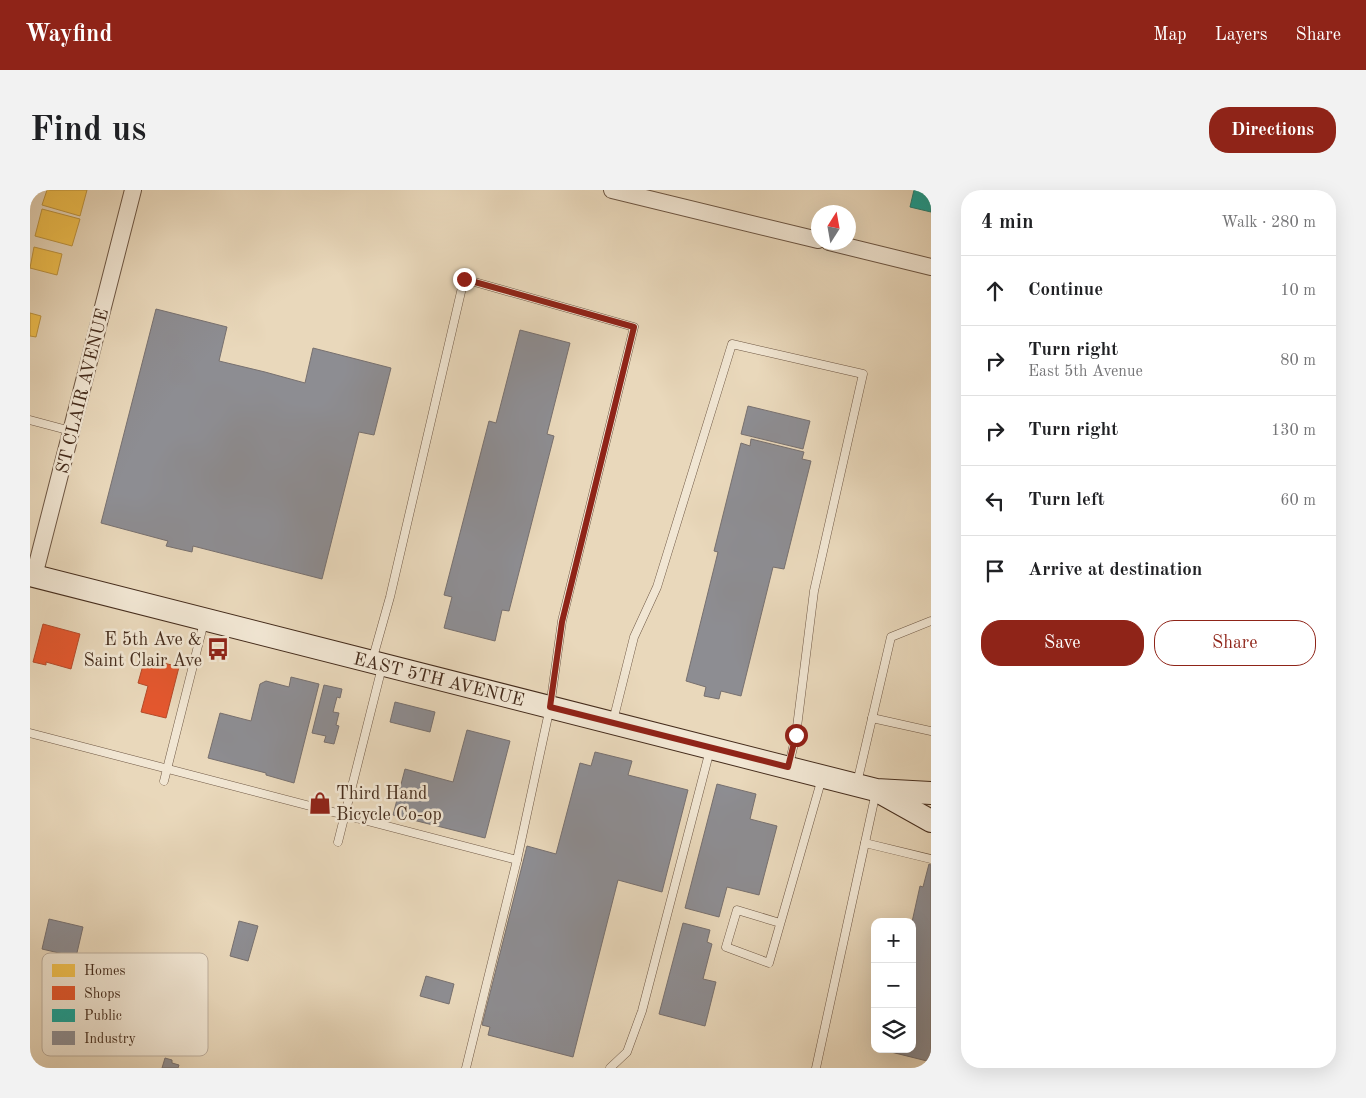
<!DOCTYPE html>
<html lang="en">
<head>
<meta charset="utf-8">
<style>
  :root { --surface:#fff; --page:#f2f2f2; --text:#202124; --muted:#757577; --line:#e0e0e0; --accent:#8f2418 }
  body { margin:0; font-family:"Old Standard TT",serif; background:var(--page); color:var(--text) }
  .controls { position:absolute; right:15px; bottom:15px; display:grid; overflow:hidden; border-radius:10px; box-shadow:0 5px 20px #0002 }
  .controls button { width:45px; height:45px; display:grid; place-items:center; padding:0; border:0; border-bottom:1px solid var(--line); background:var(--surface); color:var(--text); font:25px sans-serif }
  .compass { position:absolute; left:781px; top:15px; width:45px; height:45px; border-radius:50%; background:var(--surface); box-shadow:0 5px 20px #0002; rotate:11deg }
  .stop { position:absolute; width:15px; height:15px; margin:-11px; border:4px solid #8f2418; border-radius:50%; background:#fff }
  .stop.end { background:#8f2418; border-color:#fff; box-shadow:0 1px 5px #0008 }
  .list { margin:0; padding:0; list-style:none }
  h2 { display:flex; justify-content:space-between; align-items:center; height:65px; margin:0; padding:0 20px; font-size:21px }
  h2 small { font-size:16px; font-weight:400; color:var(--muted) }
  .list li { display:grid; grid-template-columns:32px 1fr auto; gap:15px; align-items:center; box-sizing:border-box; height:70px; padding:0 20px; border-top:1px solid var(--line) }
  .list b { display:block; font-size:19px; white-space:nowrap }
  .list p { margin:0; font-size:16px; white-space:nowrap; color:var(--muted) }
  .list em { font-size:16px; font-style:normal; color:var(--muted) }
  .actions { display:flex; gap:10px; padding:15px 20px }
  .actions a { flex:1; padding:11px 0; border:1px solid var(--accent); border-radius:20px; text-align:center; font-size:18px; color:var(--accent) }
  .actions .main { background:var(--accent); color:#fff }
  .icon { flex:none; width:28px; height:28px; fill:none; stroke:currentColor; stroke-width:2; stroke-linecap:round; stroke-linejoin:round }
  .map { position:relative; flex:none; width:901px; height:878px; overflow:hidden; border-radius:20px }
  header { display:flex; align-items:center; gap:30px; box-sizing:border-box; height:70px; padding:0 25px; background:var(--accent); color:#fff }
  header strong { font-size:24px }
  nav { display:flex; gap:28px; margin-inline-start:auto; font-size:18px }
  .intro { display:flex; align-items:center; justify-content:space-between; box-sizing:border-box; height:120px; padding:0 30px }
  h1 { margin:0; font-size:35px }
  .button { padding:12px 22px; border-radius:20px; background:var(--accent); color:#fff; font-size:18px; font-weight:700 }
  main { display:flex; gap:30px; padding:0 30px }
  aside { flex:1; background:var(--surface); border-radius:20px; box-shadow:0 5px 20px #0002 }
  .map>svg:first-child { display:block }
  .homes { fill:#f2c14e; stroke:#be943f }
  .shops { fill:#e4572e; stroke:#b44a29 }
  .public { fill:#17a398; stroke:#257f73 }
  .industry { fill:#8d8d92; stroke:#77706f }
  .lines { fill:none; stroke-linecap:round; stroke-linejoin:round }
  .lane-casing { stroke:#6e5744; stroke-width:9 }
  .street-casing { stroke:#6e5744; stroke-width:18 }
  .secondary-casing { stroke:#452c1c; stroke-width:24 }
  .lane { stroke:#f1e6d3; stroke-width:8 }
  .street { stroke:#f1e6d3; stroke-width:16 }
  .secondary { stroke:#f1e6d3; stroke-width:22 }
  .route { stroke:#8f2418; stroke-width:6 }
  .labels { text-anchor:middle; stroke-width:5; stroke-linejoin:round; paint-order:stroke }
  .street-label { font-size:18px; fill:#452c1c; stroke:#f1e6d3 }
  .poi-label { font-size:18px; fill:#452c1c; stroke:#f1e6d3; text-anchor:end }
  .key { fill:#f1e6d3; stroke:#bdae9c; stroke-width:1 }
  .key-label { font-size:14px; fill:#452c1c }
</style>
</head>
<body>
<header>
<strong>Wayfind</strong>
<nav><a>Map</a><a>Layers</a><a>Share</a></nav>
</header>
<div class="intro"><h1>Find us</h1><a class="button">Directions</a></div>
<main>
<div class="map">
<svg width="901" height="878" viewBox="0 0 901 878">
  <rect width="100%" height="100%" fill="#e9d8bb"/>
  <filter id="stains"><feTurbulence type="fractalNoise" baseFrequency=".004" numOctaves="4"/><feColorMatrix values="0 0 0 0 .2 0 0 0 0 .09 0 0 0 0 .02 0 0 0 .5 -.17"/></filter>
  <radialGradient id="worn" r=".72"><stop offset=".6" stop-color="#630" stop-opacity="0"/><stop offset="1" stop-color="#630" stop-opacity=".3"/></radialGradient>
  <g class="homes">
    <polygon points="17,0 57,0 50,26 12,15"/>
    <polygon points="12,19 50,29 42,56 5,46"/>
    <polygon points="4,57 32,64 27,85 0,78"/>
    <polygon points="0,123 11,126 6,147 0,146"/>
  </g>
  <g class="shops">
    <polygon points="13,434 50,444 41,479 16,472 16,475 3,472"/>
    <polygon points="115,468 149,477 136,528 111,522 118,496 108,493"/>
  </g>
  <polygon class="public" points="884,0 901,0 901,22 880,17"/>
  <g class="industry">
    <polygon points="126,119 197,137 189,171 235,182 275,193 283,158 361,178 344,245 329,242 292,389 163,356 162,362 136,356 138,351 71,333"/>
    <polygon points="490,140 540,153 517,244 524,246 479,421 472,420 465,451 414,438 422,407 414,405 459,231 466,233"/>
    <polygon points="718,216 780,231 773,259 711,244"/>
    <polygon points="721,249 774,262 772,269 781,271 754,379 743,377 711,506 691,501 689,509 674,506 676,497 656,491 688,362 684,361 711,253 720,256"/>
    <polygon points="261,487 289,494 264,593 236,585 236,583 178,568 190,523 221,531 230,494 236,491 259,497"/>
    <polygon points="294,495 312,499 310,508 307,507 303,522 309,523 306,535 309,536 304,554 294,552 296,546 282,543"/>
    <polygon points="365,512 405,522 400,542 360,532"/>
    <polygon points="437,540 480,551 455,648 363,625 375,579 423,592"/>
    <polygon points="565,562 602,571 598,585 658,600 632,702 588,690 543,867 458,845 460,837 452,835 497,656 526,664 550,573 561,576"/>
    <polygon points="687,594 726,604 720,629 747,636 729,705 697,697 689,727 655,718"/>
    <polygon points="899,674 901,675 901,872 849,859 882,859 882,732 890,696 893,697"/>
    <polygon points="19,729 53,737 46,767 12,759"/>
    <polygon points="209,731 228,736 218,771 200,766"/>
    <polygon points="653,733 680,740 677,752 682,754 673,789 686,792 675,836 629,824"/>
    <polygon points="396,786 424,794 419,814 390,806"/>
    <polygon points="135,868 142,870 142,873 149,875 148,878 132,878"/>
  </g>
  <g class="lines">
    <defs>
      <g id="lane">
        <polyline points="0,230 41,241"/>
        <polyline points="842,528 901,541"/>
        <polyline points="583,531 604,447 627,397 702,154 833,184 784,401 766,545 759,575"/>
        <polyline points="0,543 487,670 520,517 532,431 604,137 434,89 360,407 342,471"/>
        <polyline points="134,591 174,432"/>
        <polyline points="827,593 861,447 901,431"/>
        <polyline points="308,652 352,477"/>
        <polyline points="835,653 901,669"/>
        <polyline points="750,733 707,720 696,757 739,773 792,588"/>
        <polyline points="436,878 487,670"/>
        <polyline points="580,878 597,862 612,821 680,560"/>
        <polyline points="786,878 846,602"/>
      </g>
      <g id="street">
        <polyline points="582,0 788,50"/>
        <polyline points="799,52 901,77"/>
        <polyline points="4,386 103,0"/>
      </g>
      <g id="secondary">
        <polyline points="0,385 846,600 901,603"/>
        <polyline points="851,603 901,631"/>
      </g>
    </defs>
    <use href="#lane" class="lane-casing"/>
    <use href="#street" class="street-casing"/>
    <use href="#secondary" class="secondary-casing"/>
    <use href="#lane" class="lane"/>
    <use href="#street" class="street"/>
    <use href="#secondary" class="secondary"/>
  </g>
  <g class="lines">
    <polyline class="route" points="434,89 604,137 532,432 520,517 758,577 766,545"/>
  </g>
  <defs>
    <symbol id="bus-bare" viewBox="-9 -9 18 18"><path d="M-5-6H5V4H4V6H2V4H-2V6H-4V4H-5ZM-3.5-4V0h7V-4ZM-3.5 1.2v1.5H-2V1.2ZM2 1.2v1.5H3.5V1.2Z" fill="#8f2418" stroke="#f1e6d3" stroke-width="2.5" paint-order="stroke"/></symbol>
    <symbol id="shop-bare" viewBox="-9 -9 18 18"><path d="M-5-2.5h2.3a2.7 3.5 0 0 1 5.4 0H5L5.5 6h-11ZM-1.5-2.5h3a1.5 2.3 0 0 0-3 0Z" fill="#8f2418" stroke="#f1e6d3" stroke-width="2.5" paint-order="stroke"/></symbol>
  </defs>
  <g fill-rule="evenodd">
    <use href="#bus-bare" x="172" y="443" width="32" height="32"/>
    <use href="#shop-bare" x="274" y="597" width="32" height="32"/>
  </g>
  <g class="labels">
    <g class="street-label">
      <text transform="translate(52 201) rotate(-76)" y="6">ST CLAIR AVENUE</text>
      <text transform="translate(409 489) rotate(14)" y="6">EAST 5TH AVENUE</text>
    </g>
    <g class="poi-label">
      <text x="172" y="455">E 5th Ave &amp;<tspan x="172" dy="21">Saint Clair Ave</tspan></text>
      <text x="306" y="609" text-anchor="start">Third Hand<tspan x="306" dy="21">Bicycle Co-op</tspan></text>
    </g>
  </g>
  <rect x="12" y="763" width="166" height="103" rx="8" class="key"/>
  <rect x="22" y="774" width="23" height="13" fill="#f2c14e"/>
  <rect x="22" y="796" width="23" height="14" fill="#e4572e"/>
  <rect x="22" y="819" width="23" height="13" fill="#17a398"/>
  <rect x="22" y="841" width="23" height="14" fill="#8d8d92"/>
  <g class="key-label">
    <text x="54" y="785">Homes</text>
    <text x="54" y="808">Shops</text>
    <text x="54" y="830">Public</text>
    <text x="54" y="853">Industry</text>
  </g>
  <rect width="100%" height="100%" filter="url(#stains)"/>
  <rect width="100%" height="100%" fill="url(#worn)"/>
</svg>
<div class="controls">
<button>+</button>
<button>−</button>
<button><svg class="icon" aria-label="layers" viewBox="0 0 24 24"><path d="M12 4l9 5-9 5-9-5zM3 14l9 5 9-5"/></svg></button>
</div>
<svg class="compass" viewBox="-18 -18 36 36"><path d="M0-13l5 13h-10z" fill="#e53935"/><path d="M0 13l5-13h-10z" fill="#757577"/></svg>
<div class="stop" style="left:766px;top:545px"></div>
<div class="stop end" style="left:434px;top:89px"></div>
</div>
<aside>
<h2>4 min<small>Walk · 280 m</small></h2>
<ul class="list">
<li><svg class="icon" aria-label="ahead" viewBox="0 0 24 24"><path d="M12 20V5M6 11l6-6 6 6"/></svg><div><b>Continue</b></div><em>10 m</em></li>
<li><svg class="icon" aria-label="right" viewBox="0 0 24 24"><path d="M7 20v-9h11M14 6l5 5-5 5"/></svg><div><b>Turn right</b><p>East 5th Avenue</p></div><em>80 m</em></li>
<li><svg class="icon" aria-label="right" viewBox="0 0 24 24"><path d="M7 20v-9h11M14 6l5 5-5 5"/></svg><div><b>Turn right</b></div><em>130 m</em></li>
<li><svg class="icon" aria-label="left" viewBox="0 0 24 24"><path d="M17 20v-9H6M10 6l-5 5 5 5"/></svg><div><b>Turn left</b></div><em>60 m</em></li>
<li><svg class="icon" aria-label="arrive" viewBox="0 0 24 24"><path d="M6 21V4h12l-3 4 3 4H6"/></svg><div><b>Arrive at destination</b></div></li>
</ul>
<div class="actions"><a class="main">Save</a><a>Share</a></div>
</aside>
</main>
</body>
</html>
